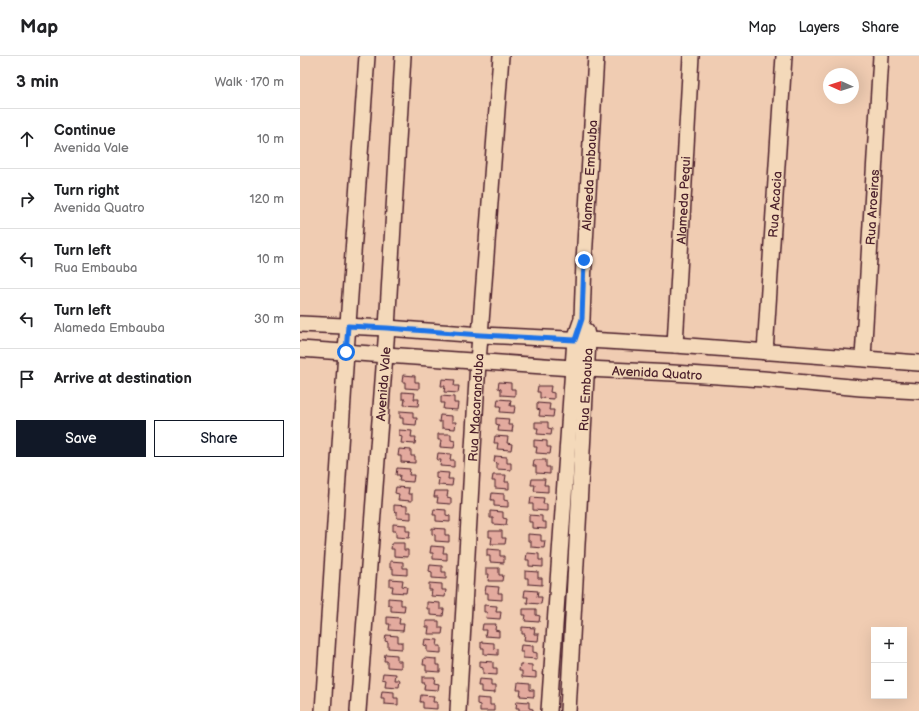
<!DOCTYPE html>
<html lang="en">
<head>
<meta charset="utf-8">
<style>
  :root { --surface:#fff; --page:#f6f6f6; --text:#202124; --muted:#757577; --line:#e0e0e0; --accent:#111827 }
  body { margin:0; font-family:"Balsamiq Sans",sans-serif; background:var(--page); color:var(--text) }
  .controls { position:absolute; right:12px; bottom:12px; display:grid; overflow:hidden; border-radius:0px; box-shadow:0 4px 16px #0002 }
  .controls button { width:36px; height:36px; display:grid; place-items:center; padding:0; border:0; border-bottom:1px solid var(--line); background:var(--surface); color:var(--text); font:20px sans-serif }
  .compass { position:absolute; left:523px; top:12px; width:36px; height:36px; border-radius:50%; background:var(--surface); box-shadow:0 4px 16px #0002; rotate:273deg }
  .stop { position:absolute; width:12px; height:12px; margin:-9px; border:3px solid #1a73e8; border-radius:50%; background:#fff }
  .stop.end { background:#1a73e8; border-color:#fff; box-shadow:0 1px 4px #0008 }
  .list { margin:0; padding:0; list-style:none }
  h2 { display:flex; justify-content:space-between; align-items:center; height:52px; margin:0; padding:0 16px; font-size:17px }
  h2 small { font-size:13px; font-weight:400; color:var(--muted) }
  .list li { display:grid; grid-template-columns:26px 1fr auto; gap:12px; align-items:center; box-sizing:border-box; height:60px; padding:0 16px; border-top:1px solid var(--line) }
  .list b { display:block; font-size:15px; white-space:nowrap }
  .list p { margin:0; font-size:13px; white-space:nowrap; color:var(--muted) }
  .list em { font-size:13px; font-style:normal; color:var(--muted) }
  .actions { display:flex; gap:8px; padding:12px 16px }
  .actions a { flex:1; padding:9px 0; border:1px solid var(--accent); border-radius:0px; text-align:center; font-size:14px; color:var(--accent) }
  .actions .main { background:var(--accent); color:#fff }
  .icon { flex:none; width:22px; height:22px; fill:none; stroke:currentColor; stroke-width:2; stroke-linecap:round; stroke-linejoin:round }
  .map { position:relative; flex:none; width:619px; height:655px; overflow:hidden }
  header { display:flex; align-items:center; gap:24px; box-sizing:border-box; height:56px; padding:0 20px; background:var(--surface); border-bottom:1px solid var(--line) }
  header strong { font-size:19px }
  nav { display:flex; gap:22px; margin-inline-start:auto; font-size:14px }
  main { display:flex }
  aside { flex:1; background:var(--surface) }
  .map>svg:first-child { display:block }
  .building { fill:#e3aa9e; stroke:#4a1f2b }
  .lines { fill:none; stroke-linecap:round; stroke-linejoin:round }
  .minor-casing { stroke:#4a1f2b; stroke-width:18 }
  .minor { stroke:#f4d9ba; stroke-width:15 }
  .route { stroke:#1a73e8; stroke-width:5 }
  .labels { text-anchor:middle; stroke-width:3.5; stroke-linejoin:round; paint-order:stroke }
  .street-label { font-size:13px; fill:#4a1f2b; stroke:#f4d9ba }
</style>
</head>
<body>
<header>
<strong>Map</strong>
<nav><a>Map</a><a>Layers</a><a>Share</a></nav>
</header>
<main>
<aside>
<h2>3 min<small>Walk · 170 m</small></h2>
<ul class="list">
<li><svg class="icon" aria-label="ahead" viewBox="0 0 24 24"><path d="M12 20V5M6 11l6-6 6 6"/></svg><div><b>Continue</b><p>Avenida Vale</p></div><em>10 m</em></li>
<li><svg class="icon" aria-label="right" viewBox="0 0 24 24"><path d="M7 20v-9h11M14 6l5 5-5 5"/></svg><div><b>Turn right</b><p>Avenida Quatro</p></div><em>120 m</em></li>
<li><svg class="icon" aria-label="left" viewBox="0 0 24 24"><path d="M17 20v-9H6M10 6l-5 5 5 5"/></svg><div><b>Turn left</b><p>Rua Embauba</p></div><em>10 m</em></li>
<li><svg class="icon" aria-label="left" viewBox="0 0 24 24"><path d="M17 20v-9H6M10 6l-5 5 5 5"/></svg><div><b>Turn left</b><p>Alameda Embauba</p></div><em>30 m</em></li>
<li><svg class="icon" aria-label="arrive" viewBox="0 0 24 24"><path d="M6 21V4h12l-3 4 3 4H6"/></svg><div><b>Arrive at destination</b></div></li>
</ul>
<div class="actions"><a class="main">Save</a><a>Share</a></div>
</aside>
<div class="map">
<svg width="619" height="655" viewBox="0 0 619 655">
  <rect width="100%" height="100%" fill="#f0ccb2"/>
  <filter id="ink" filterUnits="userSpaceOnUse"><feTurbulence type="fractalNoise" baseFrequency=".025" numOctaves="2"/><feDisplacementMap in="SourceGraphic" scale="8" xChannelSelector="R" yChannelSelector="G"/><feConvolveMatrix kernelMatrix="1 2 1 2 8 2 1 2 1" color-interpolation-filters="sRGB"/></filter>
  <g filter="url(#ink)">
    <g class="building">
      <polygon points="103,319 115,320 115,326 119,326 119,333 105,332 105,326 102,326"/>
      <polygon points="142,323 155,324 154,330 159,330 158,337 144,336 145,330 141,330"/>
      <polygon points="199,326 211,327 211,333 215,333 215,340 201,339 201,333 198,332"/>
      <polygon points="238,330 251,330 250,336 254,337 254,343 240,342 240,336 237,336"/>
      <polygon points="102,336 115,337 114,343 119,343 118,350 104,349 105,343 102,343"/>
      <polygon points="141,340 154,341 154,347 158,347 157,354 143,353 144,347 141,347"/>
      <polygon points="198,343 211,344 210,350 215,350 214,357 200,356 201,350 197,350"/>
      <polygon points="237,347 250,348 249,354 254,354 253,361 239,360 240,354 237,353"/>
      <polygon points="100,355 113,356 113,362 117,362 116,369 103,368 103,362 100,362"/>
      <polygon points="140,359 152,360 152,366 156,366 155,373 142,372 142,366 139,366"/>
      <polygon points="196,362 209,363 208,369 213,369 212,376 198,375 199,369 196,368"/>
      <polygon points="235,366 248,366 248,372 252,373 251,379 237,378 238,372 235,372"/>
      <polygon points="99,374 112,375 111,381 116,381 115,388 101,387 102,381 99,380"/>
      <polygon points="138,378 151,378 151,384 155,385 154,392 140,391 141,384 138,384"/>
      <polygon points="195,380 208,381 207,387 212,388 211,394 197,393 198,387 194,387"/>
      <polygon points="234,384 247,385 247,391 251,391 250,398 236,397 237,391 234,391"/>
      <polygon points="99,393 111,394 111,400 115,400 115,407 101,406 101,400 98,400"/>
      <polygon points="138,397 151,398 150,404 154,404 154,411 140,410 141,404 137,404"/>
      <polygon points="195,400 207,401 207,407 211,407 211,414 197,413 197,407 194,406"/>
      <polygon points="234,404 246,404 246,411 250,411 250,418 236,417 236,410 233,410"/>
      <polygon points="97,412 110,413 109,419 114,419 113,426 99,425 100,419 96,419"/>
      <polygon points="136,416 149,417 148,423 153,423 152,430 138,429 139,423 136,422"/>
      <polygon points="193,419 206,419 205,426 209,426 209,433 195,432 195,425 192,425"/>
      <polygon points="232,423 245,423 244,429 248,429 248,436 234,435 235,429 231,429"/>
      <polygon points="96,431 109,432 108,438 112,438 112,445 98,444 99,438 95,437"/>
      <polygon points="135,435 148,435 147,441 151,442 151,448 137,447 138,441 134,441"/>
      <polygon points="192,437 204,438 204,444 208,445 208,451 194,450 194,444 191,444"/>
      <polygon points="231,441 244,442 243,448 247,448 247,455 233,454 233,448 230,448"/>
      <polygon points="94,449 107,450 107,456 111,456 111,463 97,462 97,456 94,455"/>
      <polygon points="134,453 146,454 146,459 150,460 150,466 136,465 136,459 133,459"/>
      <polygon points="190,455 203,456 203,462 207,463 206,469 193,468 193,462 190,462"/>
      <polygon points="229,459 242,460 242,466 246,466 246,473 232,472 232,466 229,466"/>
      <polygon points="93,468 106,469 106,475 110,475 109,482 96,481 96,475 93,475"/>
      <polygon points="132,472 145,473 145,479 149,479 149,486 135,485 135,479 132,478"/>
      <polygon points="189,475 202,475 202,482 206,482 205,488 191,488 192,481 189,481"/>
      <polygon points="228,478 241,479 241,485 245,485 244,492 231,491 231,485 228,485"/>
      <polygon points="92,487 104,487 104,494 108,494 108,501 94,500 94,493 91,493"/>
      <polygon points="131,490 144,491 143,497 147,497 147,504 133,503 133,497 130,497"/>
      <polygon points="187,493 200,494 200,500 204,500 204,507 190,506 190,500 187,500"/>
      <polygon points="227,497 239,498 239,504 243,504 243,511 229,510 229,504 226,504"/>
      <polygon points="90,505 103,506 103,512 107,512 107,519 93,518 93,512 90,512"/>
      <polygon points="130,509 142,510 142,516 146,516 146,523 132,522 132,516 129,515"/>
      <polygon points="186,512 199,512 199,519 203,519 202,525 188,525 189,518 186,518"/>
      <polygon points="225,515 238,516 238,522 242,522 242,529 228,528 228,522 225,522"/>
      <polygon points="90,523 103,524 102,530 107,531 106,537 92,536 93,530 90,530"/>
      <polygon points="129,527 142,528 142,534 146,534 145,541 131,540 132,534 129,534"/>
      <polygon points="186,530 199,531 198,537 202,537 202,544 188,543 188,537 185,537"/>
      <polygon points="225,534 238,535 237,541 242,541 241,548 227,547 228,541 224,541"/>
      <polygon points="88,542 101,543 101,549 105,549 104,556 91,555 91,549 88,549"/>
      <polygon points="127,546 140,547 140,553 144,553 143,560 130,559 130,553 127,553"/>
      <polygon points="184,549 197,550 196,556 201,556 200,563 186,562 187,556 184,556"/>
      <polygon points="223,553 236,553 236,559 240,560 239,566 225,565 226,559 223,559"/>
      <polygon points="87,561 100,562 99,568 104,568 103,575 89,574 90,568 87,568"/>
      <polygon points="126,565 139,565 139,572 143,572 142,578 128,578 129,571 126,571"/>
      <polygon points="183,568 196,568 195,574 199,575 199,581 185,580 186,574 182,574"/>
      <polygon points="222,571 235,572 234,578 239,578 238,585 224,584 225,578 222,578"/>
      <polygon points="86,579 98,580 98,586 102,586 102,593 88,592 88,586 85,585"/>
      <polygon points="125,583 138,584 137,590 141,590 141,597 127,596 127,590 124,589"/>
      <polygon points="181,586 194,587 194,592 198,593 198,599 184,598 184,592 181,592"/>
      <polygon points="221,589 233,590 233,596 237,597 237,603 223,602 223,596 220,596"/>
      <polygon points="85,598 97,599 97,605 101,605 101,612 87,611 87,605 84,605"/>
      <polygon points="124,602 136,603 136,609 140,609 140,616 126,615 126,609 123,609"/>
      <polygon points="180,605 193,606 193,612 197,612 197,619 183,618 183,612 180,611"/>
      <polygon points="220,608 232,609 232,615 236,616 236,622 222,621 222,615 219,615"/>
      <polygon points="83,617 96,618 95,624 100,624 99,631 85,630 86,624 82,623"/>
      <polygon points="122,621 135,621 134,627 139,628 138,634 124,633 125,627 122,627"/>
      <polygon points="179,623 191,624 191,630 195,630 195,637 181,636 181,630 178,630"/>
      <polygon points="218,627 230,628 230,634 234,634 234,641 220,640 221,634 217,634"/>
      <polygon points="82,635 94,636 94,642 98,642 98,649 84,648 84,642 81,642"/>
      <polygon points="121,639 134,640 133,646 137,646 137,653 123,652 123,646 120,646"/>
      <polygon points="177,642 190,643 190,649 194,649 194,655 180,655 180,649 177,648"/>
      <polygon points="217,645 229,646 229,652 233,653 233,655 219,655 219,652 216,652"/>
    </g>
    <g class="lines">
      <defs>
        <g id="minor">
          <polyline points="0,268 87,272 181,279 288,284 375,289 619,307"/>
          <path id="s1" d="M375 289 391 0"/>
          <path id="s2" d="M0 293 287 313 373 317 463 323 561 332 619 335"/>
          <path id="s3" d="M465 296 484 0"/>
          <path id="s4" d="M563 302 581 0"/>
          <polyline points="23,655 46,296 67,0"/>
          <path id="s5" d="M58 655 87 272 103 0"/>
          <path id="s6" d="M158 655 178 306 201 0"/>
          <path id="s7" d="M249 655 275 283 282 263 284 205 296 0"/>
          <path id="s8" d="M268 655 288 284 286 275"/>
        </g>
      </defs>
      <use href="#minor" class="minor-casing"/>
      <use href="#minor" class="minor"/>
    </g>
  </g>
  <g class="lines" filter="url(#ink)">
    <polyline class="route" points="46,296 48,270 87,272 181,279 275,284 282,263 284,204"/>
  </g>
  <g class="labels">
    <g class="street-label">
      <text dy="5" stroke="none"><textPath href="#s7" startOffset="538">Alameda Embauba</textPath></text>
      <text dy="5" stroke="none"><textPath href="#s1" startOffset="145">Alameda Pequi</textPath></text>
      <text dy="5" stroke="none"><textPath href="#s3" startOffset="148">Rua Acacia</textPath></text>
      <text dy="5" stroke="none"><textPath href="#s4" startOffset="151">Rua Aroeiras</textPath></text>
      <text dy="5" stroke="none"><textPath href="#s2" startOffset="358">Avenida Quatro</textPath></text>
      <text dy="5" stroke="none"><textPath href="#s5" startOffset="328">Avenida Vale</textPath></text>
      <text dy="5" stroke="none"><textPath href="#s8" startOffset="322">Rua Embauba</textPath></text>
      <text dy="5" stroke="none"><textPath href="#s6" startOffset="304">Rua Macaranduba</textPath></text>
    </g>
  </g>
</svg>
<div class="controls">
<button>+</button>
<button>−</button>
</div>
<svg class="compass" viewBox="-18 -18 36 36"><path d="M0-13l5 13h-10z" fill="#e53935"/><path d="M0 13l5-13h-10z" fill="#757577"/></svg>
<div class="stop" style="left:46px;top:296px"></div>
<div class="stop end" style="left:284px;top:204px"></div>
</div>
</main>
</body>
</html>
